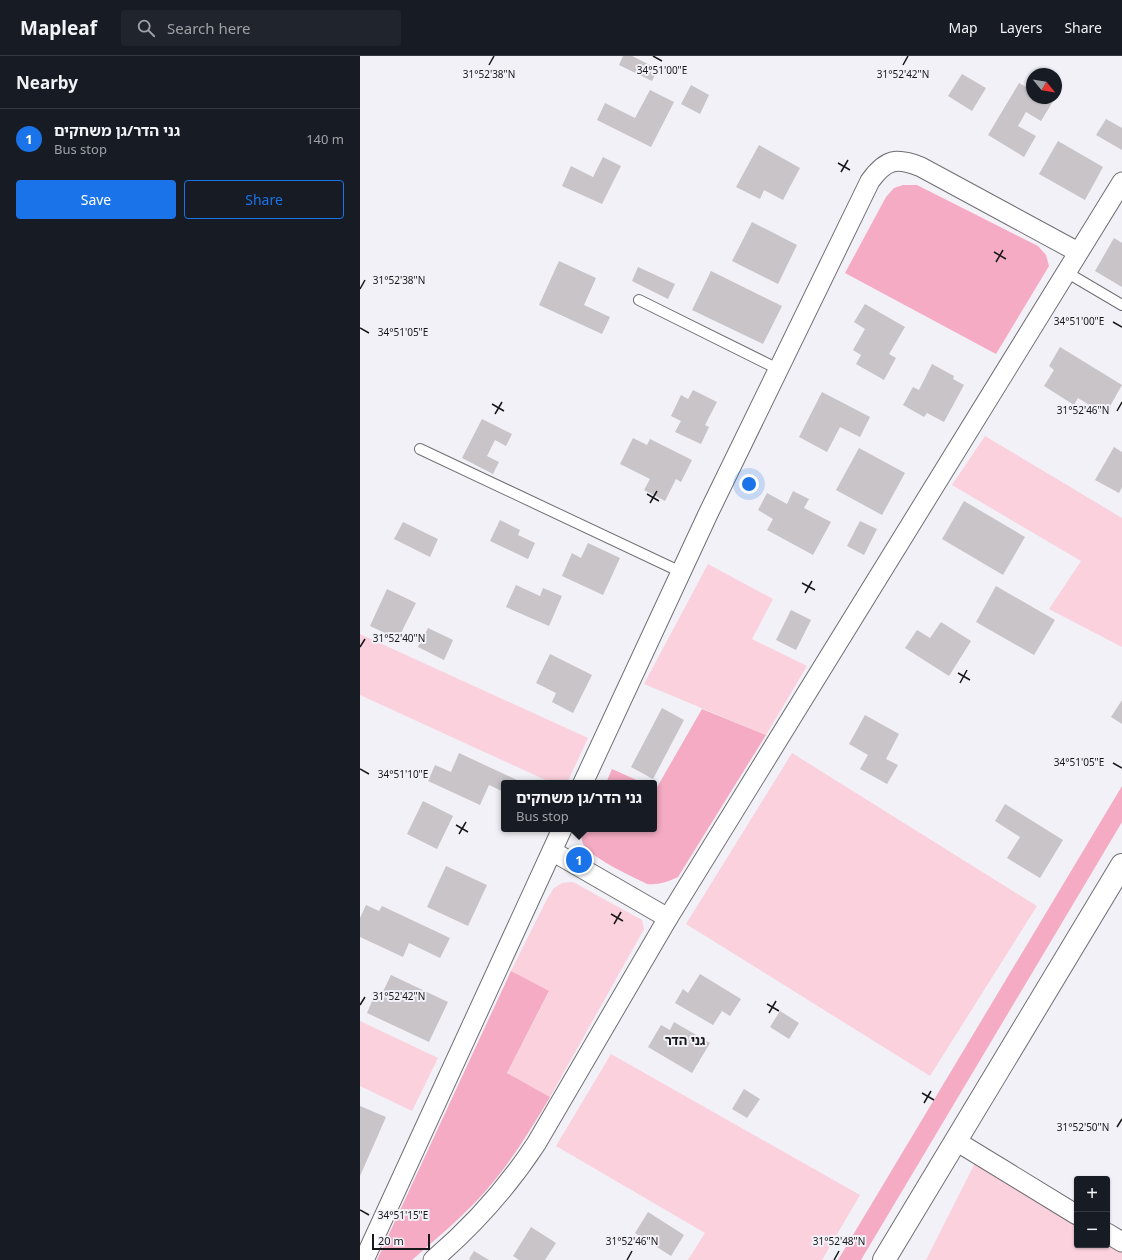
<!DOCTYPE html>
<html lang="en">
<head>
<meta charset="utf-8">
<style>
  :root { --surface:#171b24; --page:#20242c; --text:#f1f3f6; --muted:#9ea1a6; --line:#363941; --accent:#1a73e8 }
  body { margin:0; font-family:"Noto Sans","Noto Sans Hebrew",sans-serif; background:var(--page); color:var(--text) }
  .controls { position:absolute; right:12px; bottom:12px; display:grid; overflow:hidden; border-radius:4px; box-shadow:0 1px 3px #0004 }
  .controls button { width:36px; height:36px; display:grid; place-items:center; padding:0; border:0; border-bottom:1px solid var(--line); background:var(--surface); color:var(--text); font:20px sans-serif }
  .compass { position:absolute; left:666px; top:12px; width:36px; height:36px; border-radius:50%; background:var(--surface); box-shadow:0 1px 3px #0004; rotate:120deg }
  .scale { position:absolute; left:12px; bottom:10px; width:58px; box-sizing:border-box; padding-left:4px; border:2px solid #181719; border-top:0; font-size:11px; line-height:14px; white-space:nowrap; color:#181719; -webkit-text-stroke:3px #f2f1f7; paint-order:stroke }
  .you { position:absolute; left:389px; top:428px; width:14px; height:14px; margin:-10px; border:3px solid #fff; border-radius:50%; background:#1a73e8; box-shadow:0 0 0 6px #1a73e833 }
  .badge { display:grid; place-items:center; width:26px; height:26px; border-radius:50%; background:var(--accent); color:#fff; font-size:13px; font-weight:700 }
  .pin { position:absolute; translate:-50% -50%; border:2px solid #fff; box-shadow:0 1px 4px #0006 }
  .popup { position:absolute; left:141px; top:724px; width:156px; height:52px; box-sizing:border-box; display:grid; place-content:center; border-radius:4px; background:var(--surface); filter:drop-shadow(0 1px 3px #0005); font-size:13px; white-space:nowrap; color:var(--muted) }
  .popup b { font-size:15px; color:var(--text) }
  .popup::after { content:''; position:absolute; left:50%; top:100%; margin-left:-8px; border:8px solid transparent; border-top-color:var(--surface) }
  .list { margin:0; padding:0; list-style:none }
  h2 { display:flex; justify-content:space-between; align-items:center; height:52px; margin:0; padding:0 16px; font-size:17px }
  h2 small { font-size:13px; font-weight:400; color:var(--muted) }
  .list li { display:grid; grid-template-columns:26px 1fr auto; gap:12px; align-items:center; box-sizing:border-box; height:60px; padding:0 16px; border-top:1px solid var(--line) }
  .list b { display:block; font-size:15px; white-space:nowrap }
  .list p { margin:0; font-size:13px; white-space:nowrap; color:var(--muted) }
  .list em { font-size:13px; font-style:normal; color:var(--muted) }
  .actions { display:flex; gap:8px; padding:12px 16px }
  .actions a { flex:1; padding:9px 0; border:1px solid var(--accent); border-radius:4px; text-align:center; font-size:14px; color:var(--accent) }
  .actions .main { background:var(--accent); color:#fff }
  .icon { flex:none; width:22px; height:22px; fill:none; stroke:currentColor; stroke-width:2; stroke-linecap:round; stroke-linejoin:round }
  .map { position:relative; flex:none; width:762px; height:1204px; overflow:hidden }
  header { display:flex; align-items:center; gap:24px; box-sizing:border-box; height:56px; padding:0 20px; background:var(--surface); border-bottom:1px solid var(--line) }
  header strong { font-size:19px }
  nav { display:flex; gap:22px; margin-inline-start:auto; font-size:14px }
  .search { width:280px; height:36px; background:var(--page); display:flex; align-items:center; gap:10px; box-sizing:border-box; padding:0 14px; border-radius:4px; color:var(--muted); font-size:15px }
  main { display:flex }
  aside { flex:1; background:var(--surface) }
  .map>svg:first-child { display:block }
  .green { fill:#fad1dd }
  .forest { fill:#f5abc3 }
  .building { fill:#c8c4c8 }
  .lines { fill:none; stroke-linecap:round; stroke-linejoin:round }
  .lane-casing { stroke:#706f74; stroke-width:12 }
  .street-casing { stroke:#706f74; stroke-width:21 }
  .secondary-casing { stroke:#706f74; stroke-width:24 }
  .lane { stroke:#fff; stroke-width:10 }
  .street { stroke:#fff; stroke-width:19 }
  .secondary { stroke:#fff; stroke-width:22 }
  .ticks { fill:none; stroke:#181719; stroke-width:1.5 }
  .labels { text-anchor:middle; stroke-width:4; stroke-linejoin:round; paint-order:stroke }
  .quarter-label { font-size:13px; font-weight:bold; fill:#181719; stroke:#f2f1f7 }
  .ticks-label { font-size:10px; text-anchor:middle; fill:#181719; stroke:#f2f1f7; stroke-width:4; stroke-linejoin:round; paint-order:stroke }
</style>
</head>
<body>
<header>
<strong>Mapleaf</strong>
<div class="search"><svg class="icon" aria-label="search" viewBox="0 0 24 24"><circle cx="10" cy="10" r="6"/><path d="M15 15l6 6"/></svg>Search here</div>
<nav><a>Map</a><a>Layers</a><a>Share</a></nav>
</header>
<main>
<aside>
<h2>Nearby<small></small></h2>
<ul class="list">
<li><span class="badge">1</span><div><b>גני הדר/גן משחקים</b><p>Bus stop</p></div><em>140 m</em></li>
</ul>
<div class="actions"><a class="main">Save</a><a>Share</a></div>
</aside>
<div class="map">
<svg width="762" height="1204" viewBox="0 0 762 1204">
  <rect width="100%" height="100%" fill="#f2f1f7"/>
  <g class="green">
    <polygon points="625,380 762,462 762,591 689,553 721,505 592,429"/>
    <polygon points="348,508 413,543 392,583 447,610 406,679 284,628"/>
    <polygon points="0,578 228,682 207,727 192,727 0,639"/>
    <polygon points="432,697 677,850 570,1020 326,868"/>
    <polygon points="213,826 282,864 284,873 190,1041 147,1017 189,936 151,915 187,843 194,832 202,827"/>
    <polygon points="0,965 78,1002 52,1055 0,1030"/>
    <polygon points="251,998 500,1139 462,1204 328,1204 345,1177 196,1090"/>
    <polygon points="617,1103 717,1166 717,1189 747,1189 747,1185 762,1195 762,1204 566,1204"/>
  </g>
  <g class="forest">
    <polygon points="543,129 557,129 678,190 686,199 689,210 636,298 485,217 526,141 534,132"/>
    <path d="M342 653 406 679 318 821C307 826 299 829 287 828 274 821 225 800 222 785 221 782 222 776 224 773H294V732L296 733Z"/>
    <polygon points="252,713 283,727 246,727"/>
    <polygon points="762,730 762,766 501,1204 478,1204"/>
    <path d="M151 915 189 935 147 1017 190 1041C173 1070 155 1099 134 1125 110 1155 80 1179 52 1204H17Z"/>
  </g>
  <g class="building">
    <polygon points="263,0 272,0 298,13 292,25 259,9"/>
    <polygon points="602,18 626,32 612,55 588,40"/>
    <polygon points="696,25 702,29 696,40"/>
    <polygon points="659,27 672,34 672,42 695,42 681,65 666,56 658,70 676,80 664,101 628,79"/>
    <polygon points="331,29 349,39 340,58 321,48"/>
    <polygon points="290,34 314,46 291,91 237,64 245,47 275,62"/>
    <polygon points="746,63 762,72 762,94 736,79"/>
    <polygon points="698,85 743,111 725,144 679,118"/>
    <polygon points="399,89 440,112 423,144 404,134 400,143 376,131"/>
    <polygon points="243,101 261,110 242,148 202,130 211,110 233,121"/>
    <polygon points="392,166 437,189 418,228 372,205"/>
    <polygon points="754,182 762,187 762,231 735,215"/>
    <polygon points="199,205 236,222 224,249 250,261 242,278 179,249"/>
    <polygon points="278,211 315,228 308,243 272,225"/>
    <polygon points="351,215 422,250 403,288 332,254"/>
    <polygon points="505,248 545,271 529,298 536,302 524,324 496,308 501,299 493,294 505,273 494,266"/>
    <polygon points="700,291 762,329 745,359 718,342 714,349 684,330 694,314 689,310"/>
    <polygon points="572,308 594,320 593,323 604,329 584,366 567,357 564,361 543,349 553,331 559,334"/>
    <polygon points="333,334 357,346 345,369 349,371 341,388 315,376 321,365 311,360 321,339 328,343"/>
    <polygon points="462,336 510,361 500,381 480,371 467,396 439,381"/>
    <polygon points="122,363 152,378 146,390 135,384 127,400 139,406 133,418 102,402"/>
    <polygon points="273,382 287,389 290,383 332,404 321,426 316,423 305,445 284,434 290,423 260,408"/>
    <polygon points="754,391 762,396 762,431 759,437 735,424"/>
    <polygon points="499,392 545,417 522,459 476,434"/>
    <polygon points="433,435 449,443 444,452 471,466 453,499 407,474 413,463 398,454 407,437 427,448"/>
    <polygon points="604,445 665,481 643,519 582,483"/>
    <polygon points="140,464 160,474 158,479 175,487 168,503 130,485"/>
    <polygon points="500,465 517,473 504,499 487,490"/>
    <polygon points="43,466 78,483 70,501 34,483"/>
    <polygon points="228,487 260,502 243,539 202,520 212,497 221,502"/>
    <polygon points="156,529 180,540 183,532 202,540 189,570 146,551"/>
    <polygon points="636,530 695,564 674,599 616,566"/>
    <polygon points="27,533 56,547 38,583 10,570"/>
    <polygon points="431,554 451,564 436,594 416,584"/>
    <polygon points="581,566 611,585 589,620 545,592 557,574 570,582"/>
    <polygon points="68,572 93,584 84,604 58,591"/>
    <polygon points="190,598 232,619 213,657 192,646 196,637 176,627"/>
    <polygon points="762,644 762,668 751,661"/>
    <polygon points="302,652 324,664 293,723 271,711"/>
    <polygon points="505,659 539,678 526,703 538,709 527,728 500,713 508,699 489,688"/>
    <polygon points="99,697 159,725 158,727 144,727 144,736 129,729 120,749 68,725 75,709 91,716"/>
    <polygon points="63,745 93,760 77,793 47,778"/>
    <polygon points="645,748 703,784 680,822 647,802 660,781 635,765"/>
    <polygon points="86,810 127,829 108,870 67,851"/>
    <polygon points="6,849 19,855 22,850 90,882 80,902 49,887 43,901 0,881 0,862"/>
    <polygon points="340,918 381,943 370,960 362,955 353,969 315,947 323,933 328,937"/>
    <polygon points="31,919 88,946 69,986 7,957 13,943 18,946"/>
    <polygon points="420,955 439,967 429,983 410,971"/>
    <polygon points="314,966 350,987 332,1017 288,991 301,969 310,974"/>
    <polygon points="384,1033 400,1043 387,1062 372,1053"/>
    <polygon points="0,1050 26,1061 0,1120"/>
    <polygon points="288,1156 324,1179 311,1200 275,1177"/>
    <polygon points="171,1171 196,1187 185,1204 159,1204 153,1200"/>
    <polygon points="114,1195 129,1204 111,1204 109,1203"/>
  </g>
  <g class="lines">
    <defs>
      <g id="lane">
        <polyline points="706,216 762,249"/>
        <polyline points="279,244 418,313"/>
        <polyline points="60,393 321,516"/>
      </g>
      <g id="street">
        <path d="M223 727 348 458 510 125C526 103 536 101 561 111L718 196"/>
        <polyline points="192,795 308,862"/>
        <polyline points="596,1085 717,1159"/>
        <polyline points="747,1177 762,1186"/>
        <polyline points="4,1204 202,773"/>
        <path d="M73 1204C113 1170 147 1132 176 1088L308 862 762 126"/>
      </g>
      <polyline id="secondary" points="524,1204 762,809"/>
    </defs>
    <use href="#lane" class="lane-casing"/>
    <use href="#street" class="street-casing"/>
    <use href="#secondary" class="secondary-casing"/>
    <use href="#lane" class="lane"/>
    <use href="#street" class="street"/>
    <use href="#secondary" class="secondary"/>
  </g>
  <path class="ticks" d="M293 0 302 5M129 9 134 0M543 9 548 0M478 107 490 114M481 116 488 104M634 196 646 203M636 206 643 194M0 233 5 224M753 266 762 271M0 272 9 277M132 348 144 355M757 355 762 346M135 358 142 346M287 438 299 445M290 447 297 435M442 527 455 534M445 537 452 525M0 591 5 583M598 617 610 624M600 627 607 614M753 707 762 712M0 713 9 718M96 769 108 776M99 778 106 766M251 858 263 865M254 868 261 856M407 948 419 955M0 949 5 941M409 957 416 945M562 1037 574 1044M564 1047 571 1035M757 1071 762 1063M0 1154 9 1159M267 1204 272 1195M474 1204 479 1195"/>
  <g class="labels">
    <g class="quarter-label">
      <text x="325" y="989">גני הדר</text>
    </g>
  </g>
  <g class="ticks-label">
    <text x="302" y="18">34°51'00"E</text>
    <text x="129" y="22">31°52'38"N</text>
    <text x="543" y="22">31°52'42"N</text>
    <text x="39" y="228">31°52'38"N</text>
    <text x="719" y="269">34°51'00"E</text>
    <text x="43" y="280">34°51'05"E</text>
    <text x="723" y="358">31°52'46"N</text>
    <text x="39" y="586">31°52'40"N</text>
    <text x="719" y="710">34°51'05"E</text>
    <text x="43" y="722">34°51'10"E</text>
    <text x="39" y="944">31°52'42"N</text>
    <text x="723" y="1075">31°52'50"N</text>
    <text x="43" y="1163">34°51'15"E</text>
    <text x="272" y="1189">31°52'46"N</text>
    <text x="479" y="1189">31°52'48"N</text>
  </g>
</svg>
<div class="controls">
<button>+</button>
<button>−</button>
</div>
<svg class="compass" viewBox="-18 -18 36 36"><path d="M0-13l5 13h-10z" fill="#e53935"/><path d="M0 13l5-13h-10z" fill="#9ea1a6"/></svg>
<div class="scale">20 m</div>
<div class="you"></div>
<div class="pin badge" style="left:219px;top:804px">1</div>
<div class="popup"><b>גני הדר/גן משחקים</b>Bus stop</div>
</div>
</main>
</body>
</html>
